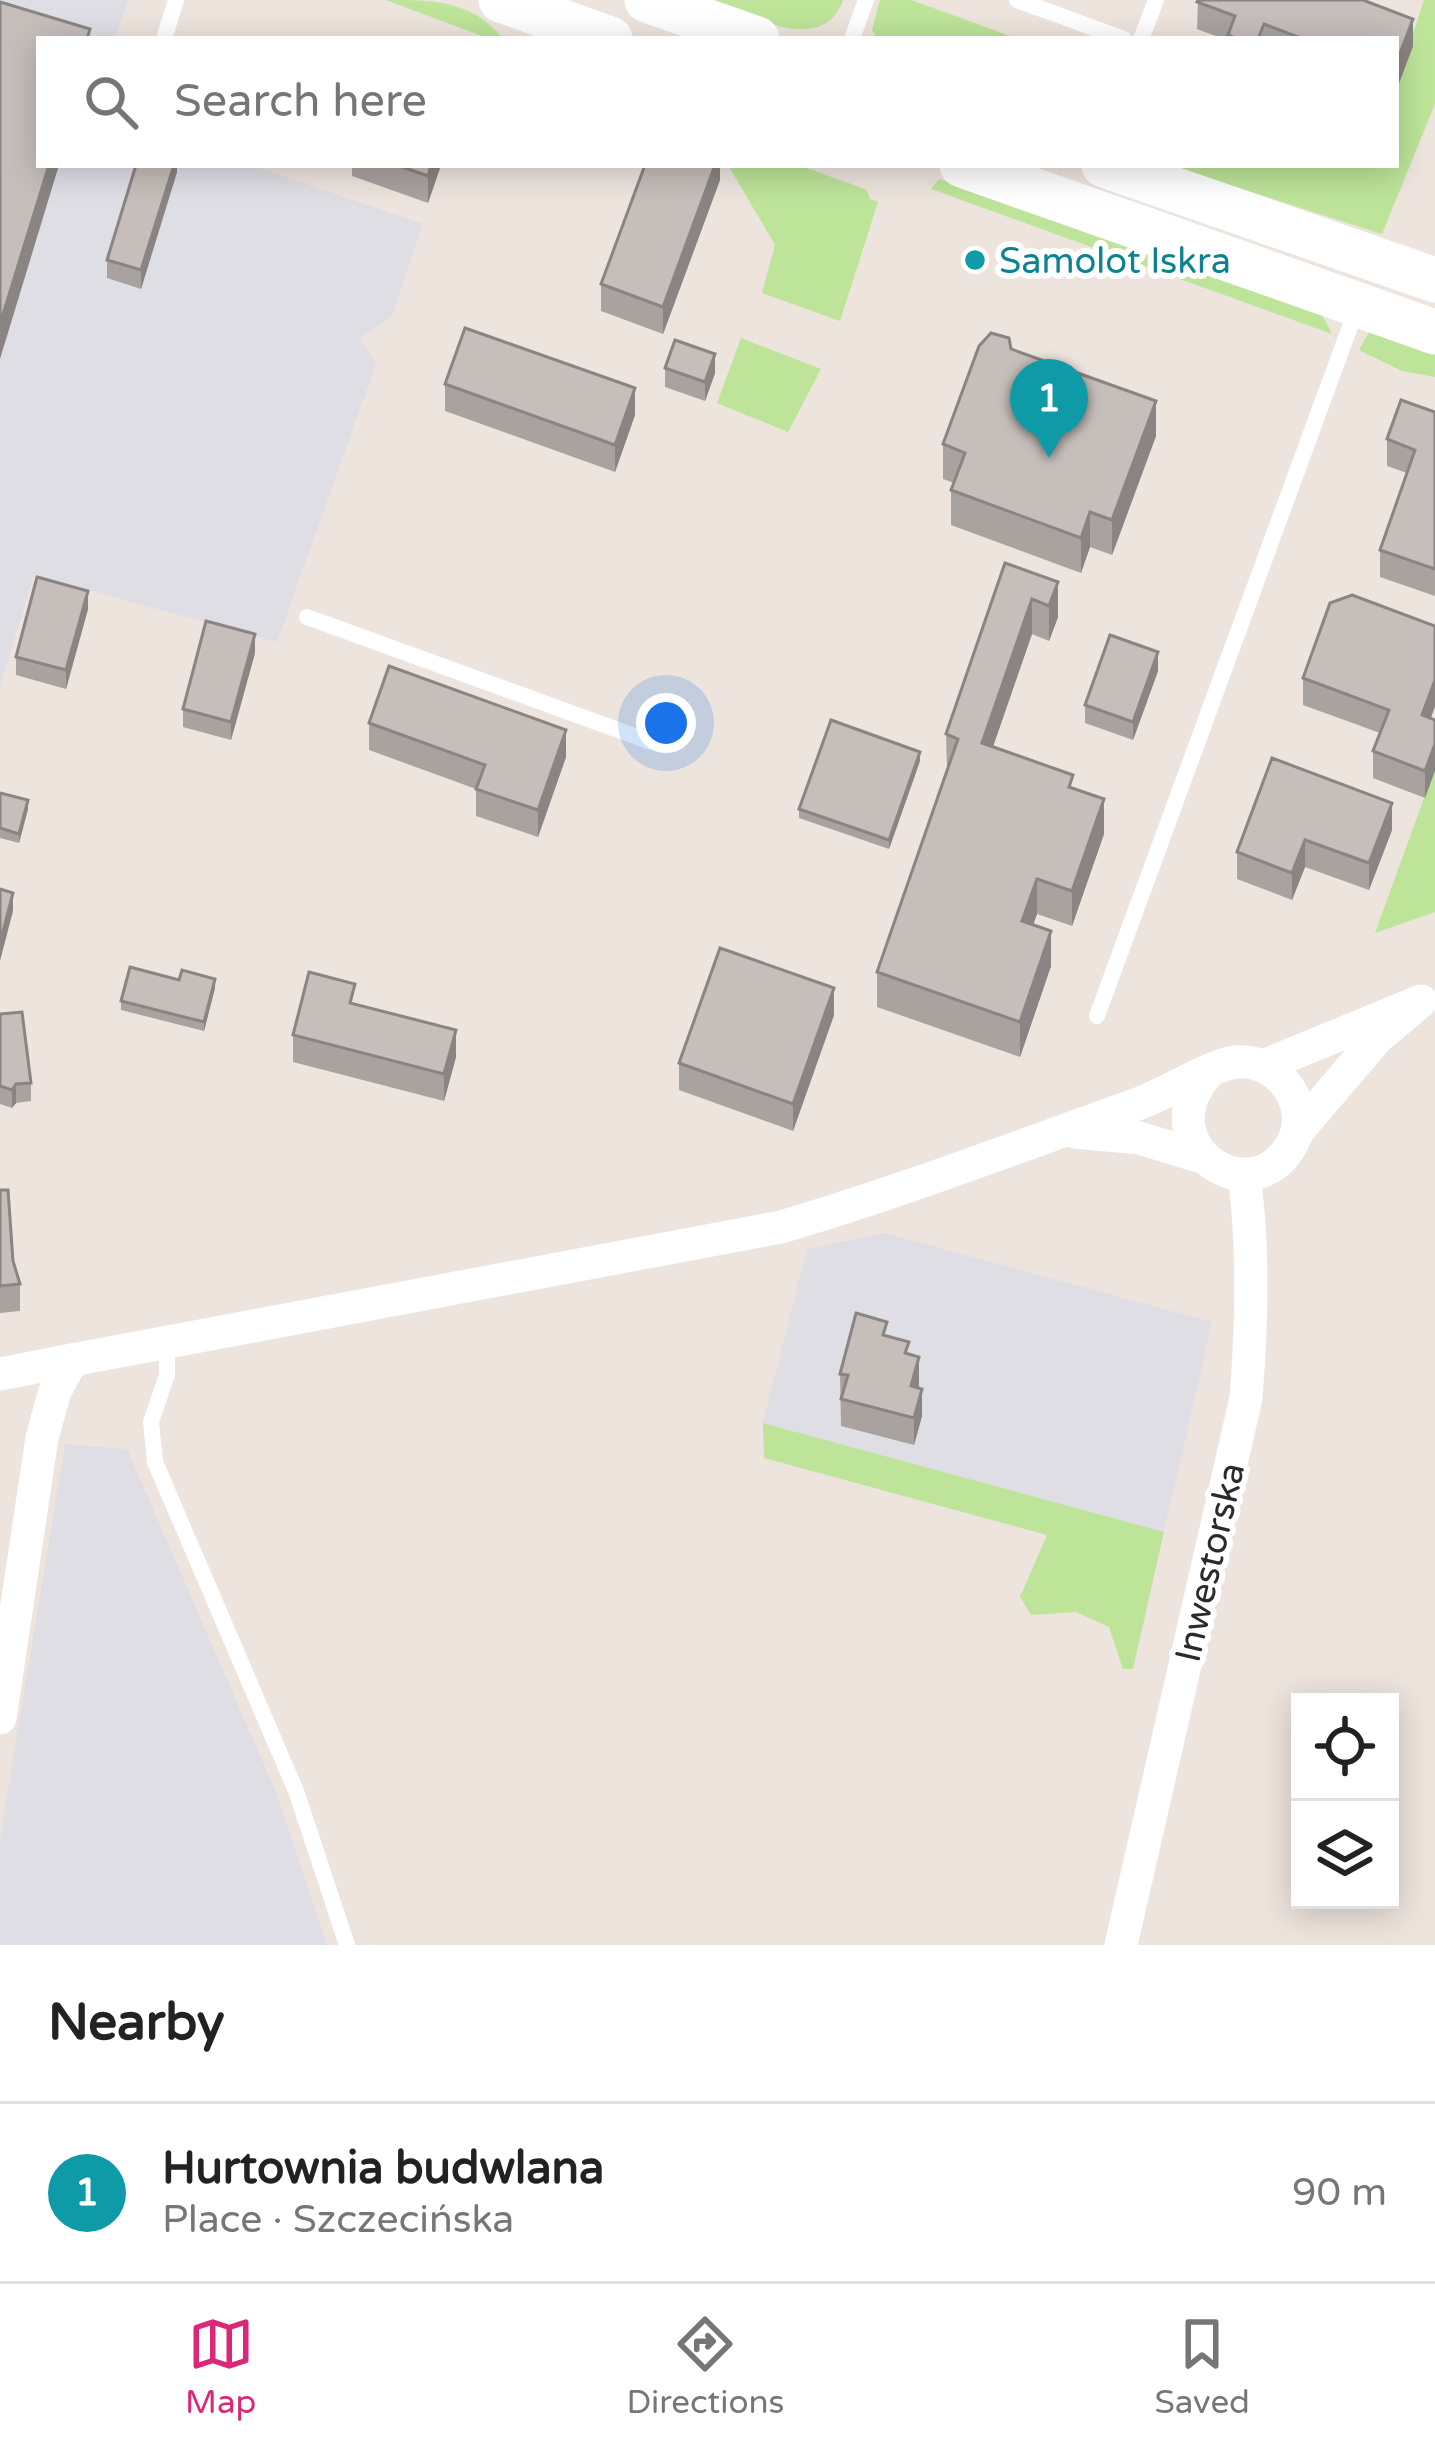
<!DOCTYPE html>
<html lang="en">
<head>
<meta charset="utf-8">
<style>
  :root { --surface:#fff; --page:#f6f6f6; --text:#222; --muted:#767676; --line:#e0e0e0; --accent:#db2777 }
  body { margin:0; font-family:"Varela Round",sans-serif; background:var(--page); color:var(--text) }
  .controls { position:absolute; right:36px; bottom:36px; display:grid; overflow:hidden; border-radius:0px; box-shadow:0 6px 30px #0003 }
  .controls button { width:108px; height:108px; display:grid; place-items:center; padding:0; border:0; border-bottom:3px solid var(--line); background:var(--surface); color:var(--text); font:60px sans-serif }
  .you { position:absolute; left:666px; top:723px; width:42px; height:42px; margin:-30px; border:9px solid #fff; border-radius:50%; background:#1a73e8; box-shadow:0 0 0 18px #1a73e833 }
  .badge { display:grid; place-items:center; width:78px; height:78px; border-radius:50%; background:var(--accent); color:#fff; font-size:39px; font-weight:700 }
  .pin { position:absolute; translate:-50% -99px; filter:drop-shadow(0 3px 6px #0008) }
  .pin::after { content:''; position:absolute; top:63px; width:42px; height:36px; background:inherit; clip-path:polygon(0 0,100% 0,50% 100%) }
  .list { margin:0; padding:0; list-style:none }
  h2 { display:flex; justify-content:space-between; align-items:center; height:156px; margin:0; padding:0 48px; font-size:51px }
  h2 small { font-size:39px; font-weight:400; color:var(--muted) }
  .list li { display:grid; grid-template-columns:78px 1fr auto; gap:36px; align-items:center; box-sizing:border-box; height:180px; padding:0 48px; border-top:3px solid var(--line) }
  .list b { display:block; font-size:45px; white-space:nowrap }
  .list p { margin:0; font-size:39px; white-space:nowrap; color:var(--muted) }
  .list em { font-size:39px; font-style:normal; color:var(--muted) }
  .icon { flex:none; width:66px; height:66px; fill:none; stroke:currentColor; stroke-width:2; stroke-linecap:round; stroke-linejoin:round }
  .map { position:relative; flex:none; width:1435px; height:1945px; overflow:hidden }
  .search { position:absolute; background:var(--surface); box-shadow:0 6px 30px #0003; left:36px; right:36px; top:36px; height:132px; display:flex; align-items:center; gap:30px; box-sizing:border-box; padding:0 42px; border-radius:0px; color:var(--muted); font-size:45px }
  .sheet { height:336px; background:var(--surface) }
  nav { display:flex; justify-content:space-around; align-items:center; box-sizing:border-box; height:168px; border-top:3px solid var(--line); background:var(--surface); font-size:33px; color:var(--muted) }
  nav a { display:grid; justify-items:center; gap:6px }
  nav .on { color:var(--accent) }
  .map>svg:first-child { display:block }
  .industrial { fill:#dfdee5 }
  .green { fill:#bde499 }
  .lines { fill:none; stroke-linecap:round; stroke-linejoin:round }
  .lane { stroke:#fff; stroke-width:16 }
  .street { stroke:#fff; stroke-width:33 }
  .secondary { stroke:#fff; stroke-width:45 }
  .wall { fill:#a9a3a0 }
  .shaded-wall { fill:#8a8582 }
  .building { fill:#c5beba; stroke:#8a8582; stroke-width:3 }
  .culture-dot { fill:#0f9aa8; stroke:#fff; stroke-width:4.5 }
  .labels { text-anchor:middle; stroke-width:12; stroke-linejoin:round; paint-order:stroke }
  .culture-label { font-size:36px; fill:#0d838f; stroke:#fff; text-anchor:start }
  .street-label { font-size:36px; fill:#2b2b2b; stroke:#fff }
</style>
</head>
<body>
<div class="map">
<svg width="1435" height="1945" viewBox="0 0 1435 1945">
  <rect width="100%" height="100%" fill="#ede4dd"/>
  <g class="industrial">
    <polygon points="0,0 128,0 115,39 39,39 39,165 250,165 423,224 392,317 360,338 376,364 277,642 34,575 0,686"/>
    <polygon points="884,1233 1212,1322 1164,1532 763,1423 807,1249"/>
    <polygon points="65,1444 127,1449 278,1797 327,1945 0,1945 0,1840"/>
  </g>
  <g class="green">
    <path d="M386 0C432 0 473 0 503 39H490Z"/>
    <path d="M707 0H843C823 58 747 14 707 0Z"/>
    <polygon points="880,0 911,0 1019,39 877,39 872,30"/>
    <polygon points="1424,0 1435,0 1435,104 1382,234 1168,165 1396,165 1396,85"/>
    <polygon points="728,165 799,165 867,190 870,199 878,202 840,321 762,293 775,245"/>
    <polygon points="939,179 1316,303 1332,334 931,189"/>
    <polygon points="1379,327 1435,342 1435,377 1402,371 1359,350 1368,334"/>
    <polygon points="741,338 821,369 788,432 717,403"/>
    <polygon points="1435,768 1435,912 1375,933"/>
    <polygon points="763,1423 1164,1532 1133,1669 1123,1669 1109,1627 1076,1612 1031,1615 1020,1597 1047,1535 764,1458"/>
  </g>
  <g class="lines">
    <g class="lane">
      <polyline points="1017,0 1124,39"/>
      <polyline points="164,39 176,0"/>
      <polyline points="852,39 866,0"/>
      <polyline points="1141,39 1156,0"/>
      <polyline points="307,617 651,742"/>
      <polyline points="1097,1016 1358,305"/>
      <polyline points="167,1342 167,1375 151,1422 155,1462 296,1791 347,1945"/>
    </g>
    <g class="street">
      <polyline points="1263,1066 1421,1001 1377,1038 1297,1132"/>
      <polyline points="1075,1132 1139,1138 1205,1158"/>
      <polyline points="0,1374 72,1360"/>
      <path d="M0 1718 42 1438 55 1391 72 1360 781 1227C900 1192 1017 1147 1135 1105 1163 1096 1210 1065 1235 1062 1281 1057 1316 1110 1289 1149 1246 1213 1147 1143 1207 1074"/>
      <path d="M1121 1945 1246 1398C1252 1323 1254 1249 1244 1174"/>
    </g>
    <g class="secondary">
      <polyline points="501,0 610,39"/>
      <polyline points="647,0 757,39"/>
      <polyline points="962,165 1435,332"/>
      <polyline points="1104,165 1435,280"/>
    </g>
  </g>
  <g class="wall">
    <polygon points="1198,0 1363,0 1413,19 1413,46 1396,91 1396,39 1224,39 1197,29"/>
    <polygon points="177,165 177,172 141,289 107,278 107,260"/>
    <polygon points="352,165 441,165 428,203 352,176"/>
    <polygon points="720,165 720,180 663,334 601,311 601,284"/>
    <polygon points="665,368 715,373 705,401 665,387"/>
    <polygon points="445,384 635,415 615,472 445,411"/>
    <polygon points="1435,412 1435,596 1380,577 1380,550 1407,473 1387,466 1387,439"/>
    <polygon points="1156,436 1112,555 1090,547 1081,573 951,525 951,490 954,483 943,479 943,444"/>
    <polygon points="1005,563 1058,582 1058,617 1049,641 1032,634 993,747 1073,789 1104,834 1072,926 1037,914 1033,925 1051,966 1020,1057 877,1007 877,972 947,770 946,734"/>
    <polygon points="88,609 66,689 16,675 16,657"/>
    <polygon points="255,653 231,740 183,727 183,709"/>
    <polygon points="1158,671 1133,740 1085,723 1085,705"/>
    <polygon points="1303,678 1431,718 1425,798 1373,778 1373,751 1380,733 1303,705"/>
    <polygon points="369,723 566,757 538,837 476,816 476,789 369,750"/>
    <polygon points="1272,758 1392,830 1369,890 1305,867 1292,900 1237,879 1237,852"/>
    <polygon points="920,761 889,849 799,818 799,809"/>
    <polygon points="0,793 28,809 19,843 0,838"/>
    <polygon points="215,988 204,1031 121,1010 121,1001"/>
    <polygon points="355,1004 456,1057 444,1101 293,1062 293,1035"/>
    <polygon points="0,1014 31,1083 31,1101 16,1103 12,1108 0,1104"/>
    <polygon points="834,1015 793,1131 679,1090 679,1063"/>
    <polygon points="0,1190 13,1261 20,1284 20,1311 0,1313"/>
    <polygon points="887,1336 909,1354 919,1384 922,1416 914,1445 841,1426 840,1374"/>
  </g>
  <g class="shaded-wall">
    <polygon points="1413,19 1413,46 1396,91 1396,64"/>
    <polygon points="49,165 59,165 0,359 0,324"/>
    <polygon points="174,165 177,165 177,172 141,289 141,270"/>
    <polygon points="431,165 441,165 428,203 428,176"/>
    <polygon points="715,165 720,165 720,180 663,334 663,307"/>
    <polygon points="715,354 715,373 705,401 705,382"/>
    <polygon points="635,388 635,415 615,472 615,445"/>
    <polygon points="1156,401 1156,436 1112,555 1112,520"/>
    <polygon points="1090,512 1090,547 1081,573 1081,538"/>
    <polygon points="1058,582 1058,617 1049,641 1049,606"/>
    <polygon points="88,591 88,609 66,689 66,670"/>
    <polygon points="1032,599 1032,634 982,778 982,743"/>
    <polygon points="255,634 255,653 231,740 231,722"/>
    <polygon points="1158,652 1158,671 1133,740 1133,722"/>
    <polygon points="1435,680 1435,707 1422,742 1422,715"/>
    <polygon points="566,730 566,757 538,837 538,810"/>
    <polygon points="1435,744 1435,771 1425,798 1425,771"/>
    <polygon points="920,752 920,761 889,849 889,840"/>
    <polygon points="1104,799 1104,834 1072,926 1072,891"/>
    <polygon points="28,800 28,809 19,843 19,834"/>
    <polygon points="1392,803 1392,830 1369,890 1369,863"/>
    <polygon points="1305,840 1305,867 1292,900 1292,873"/>
    <polygon points="1037,879 1037,914 1022,956 1022,921"/>
    <polygon points="13,893 13,911 0,961 0,943"/>
    <polygon points="1051,931 1051,966 1020,1057 1020,1022"/>
    <polygon points="215,979 215,988 204,1031 204,1022"/>
    <polygon points="834,988 834,1015 793,1131 793,1104"/>
    <polygon points="456,1030 456,1057 444,1101 444,1074"/>
    <polygon points="16,1084 16,1103 12,1108 12,1090"/>
    <polygon points="919,1357 919,1384 911,1413 911,1386"/>
    <polygon points="922,1389 922,1416 914,1445 914,1418"/>
  </g>
  <g class="building">
    <polygon points="1198,0 1363,0 1413,19 1396,64 1396,39 1303,39 1264,24 1258,39 1238,39 1228,35 1235,16 1197,2"/>
    <polygon points="0,2 90,29 87,39 39,39 39,165 49,165 0,324"/>
    <polygon points="136,165 174,165 141,270 107,260"/>
    <polygon points="397,165 431,165 428,176"/>
    <polygon points="645,165 715,165 663,307 601,284"/>
    <polygon points="465,328 635,388 615,445 445,384"/>
    <polygon points="991,333 1009,338 1011,349 1156,401 1112,520 1090,512 1081,538 951,490 965,453 943,444 979,346"/>
    <polygon points="675,340 715,354 705,382 665,368"/>
    <polygon points="1401,400 1435,412 1435,569 1380,550 1415,450 1387,439"/>
    <polygon points="1005,563 1058,582 1049,606 1032,599 982,743 1073,775 1069,787 1104,799 1072,891 1037,879 1022,921 1051,931 1020,1022 877,972 958,739 946,734"/>
    <polygon points="37,577 88,591 66,670 16,657"/>
    <polygon points="1352,595 1435,626 1435,680 1422,715 1435,720 1435,744 1425,771 1373,751 1389,710 1303,678 1330,603"/>
    <polygon points="206,621 255,634 231,722 183,709"/>
    <polygon points="1110,635 1158,652 1133,722 1085,705"/>
    <polygon points="389,666 566,730 538,810 476,789 485,765 369,723"/>
    <polygon points="831,720 920,752 889,840 799,809"/>
    <polygon points="1272,758 1392,803 1369,863 1305,840 1292,873 1237,852"/>
    <polygon points="0,793 28,800 19,834 0,828"/>
    <polygon points="0,889 13,893 0,943"/>
    <polygon points="720,948 834,988 793,1104 679,1063"/>
    <polygon points="130,967 179,980 182,970 215,979 204,1022 121,1001"/>
    <polygon points="309,972 355,984 350,1003 456,1030 444,1074 293,1035"/>
    <polygon points="22,1012 31,1083 16,1084 12,1090 0,1086 0,1014"/>
    <polygon points="0,1190 8,1190 13,1261 20,1284 0,1286"/>
    <polygon points="856,1313 887,1322 883,1335 909,1342 905,1353 919,1357 911,1386 922,1389 914,1418 841,1399 848,1375 840,1374"/>
  </g>
  <circle class="culture-dot" cx="975" cy="260" r="12"/>
  <g class="labels">
    <g class="culture-label">
      <text x="999" y="273">Samolot Iskra</text>
    </g>
    <g class="street-label">
      <text transform="translate(1209 1562) rotate(-77)" y="13">Inwestorska</text>
    </g>
  </g>
</svg>
<div class="controls">
<button><svg class="icon" aria-label="locate" viewBox="0 0 24 24"><circle cx="12" cy="12" r="6"/><path d="M12 2v4M12 18v4M2 12h4M18 12h4"/></svg></button>
<button><svg class="icon" aria-label="layers" viewBox="0 0 24 24"><path d="M12 4l9 5-9 5-9-5zM3 14l9 5 9-5"/></svg></button>
</div>
<div class="you"></div>
<div class="pin badge" style="left:1049px;top:458px;background:#0f9aa8">1</div>
<div class="search"><svg class="icon" aria-label="search" viewBox="0 0 24 24"><circle cx="10" cy="10" r="6"/><path d="M15 15l6 6"/></svg>Search here</div>
</div>
<section class="sheet">
<h2>Nearby<small></small></h2>
<ul class="list">
<li><span class="badge" style="background:#0f9aa8">1</span><div><b>Hurtownia budwlana</b><p>Place · Szczecińska</p></div><em>90 m</em></li>
</ul>
</section>
<nav>
<a class="on"><svg class="icon" aria-label="map" viewBox="0 0 24 24"><path d="M3 6l6-2 6 2 6-2v14l-6 2-6-2-6 2zM9 4v14M15 6v14"/></svg>Map</a>
<a><svg class="icon" aria-label="directions" viewBox="0 0 24 24"><path d="M12 3l9 9-9 9-9-9zM9 14v-3h6M13 9l2 2-2 2"/></svg>Directions</a>
<a><svg class="icon" aria-label="saved" viewBox="0 0 24 24"><path d="M7 4h10v16l-5-4-5 4z"/></svg>Saved</a>
</nav>
</body>
</html>
